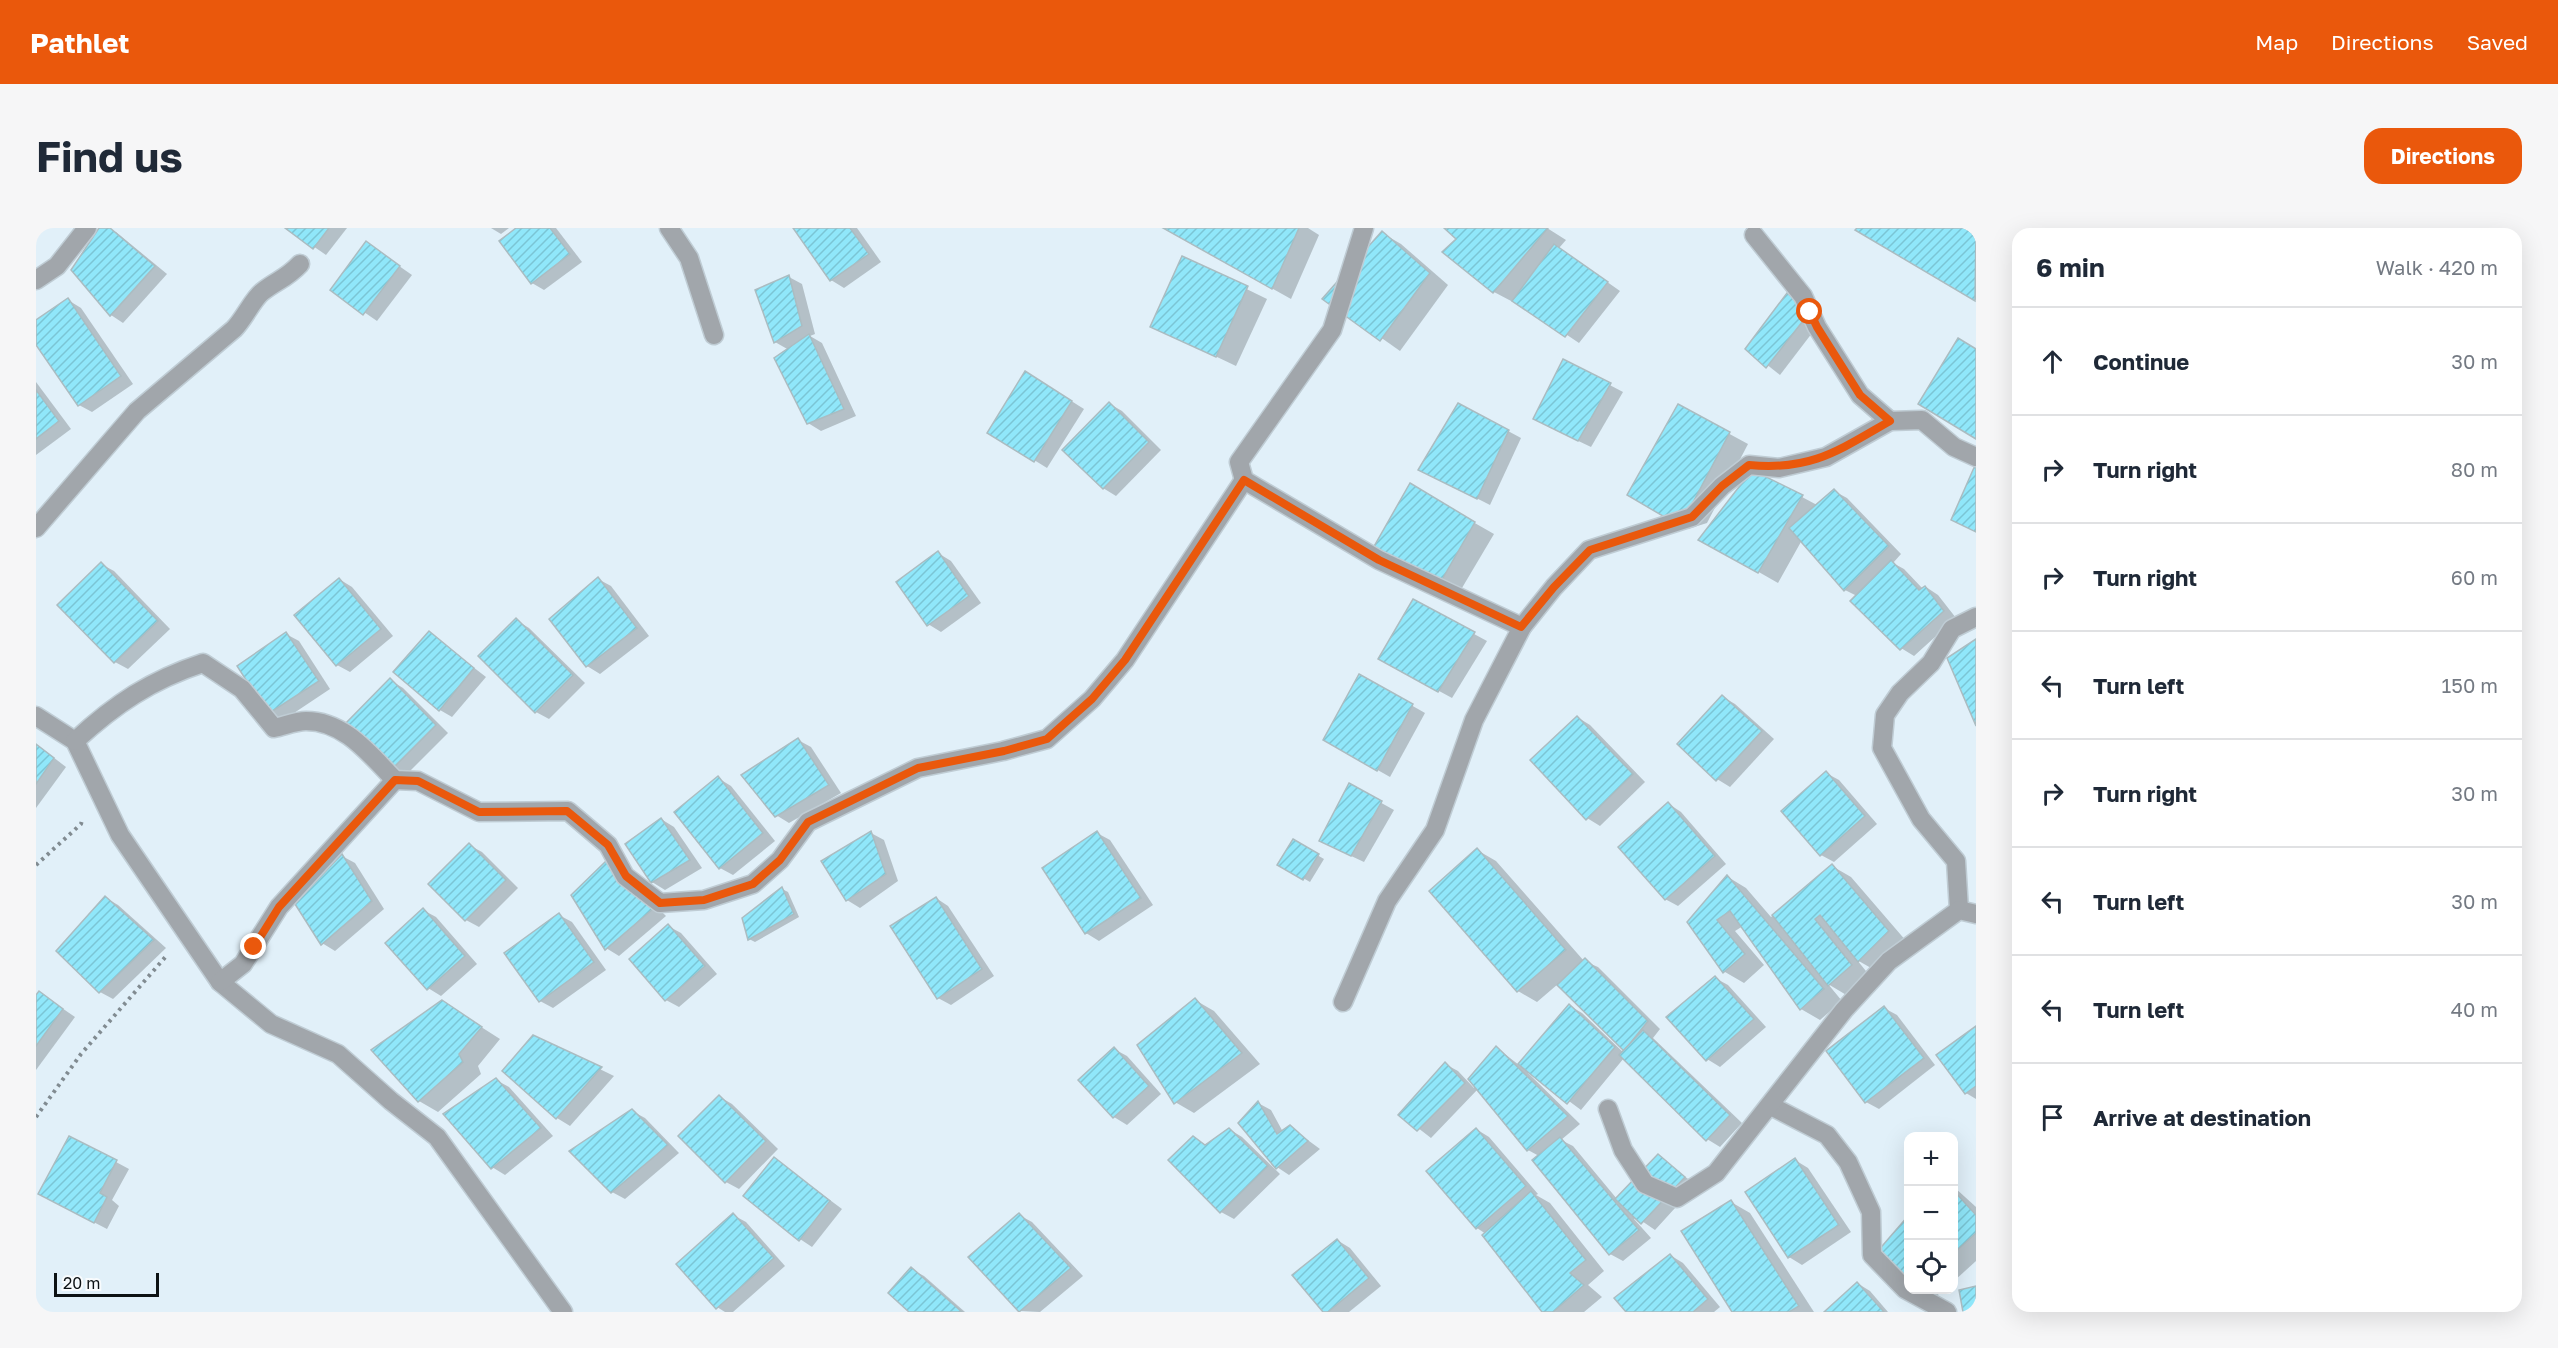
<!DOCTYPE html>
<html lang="en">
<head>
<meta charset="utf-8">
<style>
  :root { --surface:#fff; --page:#f6f6f7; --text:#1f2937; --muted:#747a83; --line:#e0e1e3; --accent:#ea580c }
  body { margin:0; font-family:"Golos Text",sans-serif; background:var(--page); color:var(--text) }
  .controls { position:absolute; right:18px; bottom:18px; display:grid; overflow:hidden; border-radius:12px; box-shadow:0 6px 24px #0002 }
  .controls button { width:54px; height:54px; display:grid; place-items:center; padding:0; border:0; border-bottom:2px solid var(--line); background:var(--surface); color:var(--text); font:30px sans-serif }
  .scale { position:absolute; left:18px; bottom:15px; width:105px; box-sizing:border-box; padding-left:6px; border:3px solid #0c1214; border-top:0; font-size:16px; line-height:21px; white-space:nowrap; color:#0c1214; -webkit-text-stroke:4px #f8fbfd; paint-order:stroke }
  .stop { position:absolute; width:18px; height:18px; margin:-14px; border:4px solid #ea580c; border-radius:50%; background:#fff }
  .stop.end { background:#ea580c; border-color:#fff; box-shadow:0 2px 6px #0008 }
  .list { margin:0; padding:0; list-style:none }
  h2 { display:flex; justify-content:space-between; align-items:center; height:78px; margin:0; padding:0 24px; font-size:26px }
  h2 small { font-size:20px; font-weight:400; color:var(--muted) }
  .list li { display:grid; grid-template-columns:39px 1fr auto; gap:18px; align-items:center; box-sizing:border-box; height:108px; padding:0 24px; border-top:2px solid var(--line) }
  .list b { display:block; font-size:22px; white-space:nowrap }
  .list em { font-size:20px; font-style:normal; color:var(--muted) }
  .icon { flex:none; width:33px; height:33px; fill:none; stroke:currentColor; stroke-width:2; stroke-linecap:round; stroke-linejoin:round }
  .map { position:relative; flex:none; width:1940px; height:1084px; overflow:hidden; border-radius:18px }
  header { display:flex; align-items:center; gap:36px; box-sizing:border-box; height:84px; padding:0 30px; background:var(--accent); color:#fff }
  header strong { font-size:28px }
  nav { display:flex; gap:33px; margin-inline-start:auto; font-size:21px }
  .intro { display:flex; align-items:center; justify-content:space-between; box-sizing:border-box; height:144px; padding:0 36px }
  h1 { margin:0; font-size:42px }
  .button { padding:15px 27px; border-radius:18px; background:var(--accent); color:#fff; font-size:21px; font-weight:700 }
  main { display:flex; gap:36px; padding:0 36px }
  aside { flex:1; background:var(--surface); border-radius:18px; box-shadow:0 6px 24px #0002 }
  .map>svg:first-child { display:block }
  .shadow { fill:#0003 }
  .building { fill:url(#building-hatch); stroke:#abbcc1; stroke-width:1.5 }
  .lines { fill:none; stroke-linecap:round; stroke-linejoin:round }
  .minor-casing { stroke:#bfccd4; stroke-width:21 }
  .path { stroke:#818b91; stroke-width:4; stroke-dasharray:3 4.5; stroke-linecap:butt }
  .minor { stroke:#a1a6ab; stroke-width:18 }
  .route { stroke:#ea580c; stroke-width:8 }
</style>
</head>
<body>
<header>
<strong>Pathlet</strong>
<nav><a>Map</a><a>Directions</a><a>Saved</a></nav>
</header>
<div class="intro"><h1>Find us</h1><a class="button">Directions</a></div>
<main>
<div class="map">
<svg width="1940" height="1084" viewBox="0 0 1940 1084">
  <defs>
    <pattern id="building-hatch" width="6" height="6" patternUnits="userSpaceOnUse" patternTransform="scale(1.5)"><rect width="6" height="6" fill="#90e7fa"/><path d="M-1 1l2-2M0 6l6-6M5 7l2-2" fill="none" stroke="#7bc5d5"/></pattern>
  </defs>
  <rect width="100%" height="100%" fill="#e1f0f9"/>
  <g class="shadow">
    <polygon points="65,0 80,4 131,46 87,95 75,87 37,42"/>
    <polygon points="251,0 311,0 290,27"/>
    <polygon points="455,0 473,0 465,6"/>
    <polygon points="482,0 520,0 546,34 508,62 496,55"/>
    <polygon points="758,0 821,0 845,34 808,60 795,52"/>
    <polygon points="1128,0 1272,0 1283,7 1255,71"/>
    <polygon points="1410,0 1511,0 1530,12 1523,20 1584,63 1543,115 1479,72 1477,74 1458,64 1422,11"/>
    <polygon points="1823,0 1940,0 1940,72 1821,2"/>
    <polygon points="1346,5 1365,16 1412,57 1364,123 1289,70"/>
    <polygon points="330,15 376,47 341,93 296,62"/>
    <polygon points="1147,30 1231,71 1200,138 1116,98"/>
    <polygon points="753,49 766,56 779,106 774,108 786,115 820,188 785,203 772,195 753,122 739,114 721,63"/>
    <polygon points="32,72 45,80 97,156 56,184 43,177 0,114 0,94"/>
    <polygon points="1764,75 1786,92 1744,147 1711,121"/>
    <polygon points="1528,133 1587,164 1555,219 1511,198"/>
    <polygon points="1002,152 1048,181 1011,240 953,204"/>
    <polygon points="0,154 35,201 0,227"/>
    <polygon points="1074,176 1086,183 1125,222 1080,268 1067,260"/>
    <polygon points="1642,178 1712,216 1671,295 1652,301 1593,267"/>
    <polygon points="1472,203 1485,210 1454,277 1397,248"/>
    <polygon points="1374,258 1458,306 1423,365 1357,332"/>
    <polygon points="1798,263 1811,270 1865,326 1857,335 1868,341 1887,361 1890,359 1902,367 1920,390 1878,428 1865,420 1821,368 1809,362 1766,312 1742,355 1665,311 1766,269 1781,277"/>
    <polygon points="902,325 915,333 945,375 905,404 892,396"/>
    <polygon points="65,336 78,343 134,401 92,441 79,434 23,377"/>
    <polygon points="303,351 316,359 357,408 314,444 301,437"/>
    <polygon points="562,351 575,358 613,408 564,446 551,438"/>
    <polygon points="1377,373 1451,413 1416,470 1357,438"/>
    <polygon points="480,392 493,400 549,455 513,491 500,484 444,428"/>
    <polygon points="393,405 450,449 416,489 404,482"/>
    <polygon points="250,406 263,413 294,461 246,493 234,485"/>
    <polygon points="1324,448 1389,485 1354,549 1289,512"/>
    <polygon points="354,452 367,460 412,505 368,549 310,497"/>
    <polygon points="1687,469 1699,476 1738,511 1694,559 1681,551"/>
    <polygon points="1541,489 1554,497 1609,554 1564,598 1551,590"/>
    <polygon points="762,512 775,519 805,565 753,595 740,587"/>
    <polygon points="0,516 30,539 0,580"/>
    <polygon points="1790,545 1803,552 1841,596 1798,634 1785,627"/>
    <polygon points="682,550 695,558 739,613 697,647 684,640"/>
    <polygon points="1313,557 1358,582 1328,634 1298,620"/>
    <polygon points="1633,576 1645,584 1690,636 1642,678 1629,671"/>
    <polygon points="625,591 638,599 666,640 629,662 616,654"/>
    <polygon points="835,605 848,612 862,653 824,680 811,672"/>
    <polygon points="1061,605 1074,612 1117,677 1063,713 1050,705 1008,640"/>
    <polygon points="1257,613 1288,631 1274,654 1243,636"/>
    <polygon points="433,617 446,624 482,660 443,699 430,692"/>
    <polygon points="1441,622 1460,633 1548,733 1562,739 1624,801 1617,810 1706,895 1684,919 1671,911 1588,830 1545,882 1494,844 1492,845 1544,896 1525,912 1537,918 1581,971 1622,928 1660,957 1619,1002 1600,989 1598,991 1615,1010 1587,1033 1574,1026 1503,928 1492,922 1442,861 1395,910 1364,886 1409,836 1422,843 1438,860 1461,820 1483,837 1534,778 1546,785 1588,825 1590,823 1522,756 1501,774 1482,763 1395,664"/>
    <polygon points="306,628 319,635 348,681 299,723 286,715"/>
    <polygon points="1796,638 1815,649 1871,714 1842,744 1821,732 1834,748 1812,768 1792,756 1806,773 1784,792 1765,781 1707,698 1699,703 1728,737 1708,755 1689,744 1653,694 1692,649 1710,660 1735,689"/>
    <polygon points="583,642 630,688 583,728 570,720"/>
    <polygon points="746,661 752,664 763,689 719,714 713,711"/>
    <polygon points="70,670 82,677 130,720 77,771 64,764"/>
    <polygon points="900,670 912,678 958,748 915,777 902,770"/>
    <polygon points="387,682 400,689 441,736 405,768 392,760"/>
    <polygon points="523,687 536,694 570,742 517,780 504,773"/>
    <polygon points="632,698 645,705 681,746 643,779 630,772"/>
    <polygon points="1679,750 1692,757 1730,799 1684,839 1671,831"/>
    <polygon points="4,765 39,789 0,842 0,770"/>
    <polygon points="1159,772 1178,783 1224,836 1158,885 1139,874"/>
    <polygon points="406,774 464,811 442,838 445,846 402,884 383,873"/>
    <polygon points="1848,780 1861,787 1899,837 1843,881 1830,874"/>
    <polygon points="1940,800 1940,871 1930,865"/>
    <polygon points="498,809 578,848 534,898 521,890 468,843"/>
    <polygon points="1078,821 1091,828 1125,866 1091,897 1078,889 1044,852"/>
    <polygon points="460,852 473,859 517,908 469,947 456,939"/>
    <polygon points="684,869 696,876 742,921 703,961 690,954"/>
    <polygon points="1222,875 1235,882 1247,904 1254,899 1284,921 1253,947 1241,939"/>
    <polygon points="596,883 609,890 643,925 589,971 576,964"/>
    <polygon points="1193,901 1206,909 1244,946 1198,991 1185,984 1157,909 1171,918"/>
    <polygon points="1440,901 1453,909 1502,966 1500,967 1514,975 1568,1043 1552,1057 1566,1069 1548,1084 1508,1084 1450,1006 1441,1000"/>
    <polygon points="739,931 806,981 776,1019 764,1011"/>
    <polygon points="1759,932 1772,940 1815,1004 1766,1037 1753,1029"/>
    <polygon points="80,934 93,941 76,972 83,978 71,1001 17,973"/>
    <polygon points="1918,959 1940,979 1940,1033 1918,1053"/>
    <polygon points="1695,974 1714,985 1778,1084 1698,1084"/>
    <polygon points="697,987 710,994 749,1038 697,1084 689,1084 681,1079"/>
    <polygon points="983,987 996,994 1047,1048 1004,1084 984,1083"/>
    <polygon points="1872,991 1872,1052 1843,1024"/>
    <polygon points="1301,1012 1314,1020 1345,1058 1313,1084 1289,1084"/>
    <polygon points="1634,1027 1647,1035 1684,1079 1678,1084 1592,1084"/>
    <polygon points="875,1041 888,1048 929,1084 876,1084"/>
    <polygon points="1821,1055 1834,1063 1852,1084 1790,1084"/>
    <polygon points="1885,1062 1908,1062 1899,1069"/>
  </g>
  <g class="building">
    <polygon points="63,0 74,0 119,38 74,88 35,42"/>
    <polygon points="249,0 293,0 277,21"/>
    <polygon points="480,0 514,0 534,26 495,56 463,13"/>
    <polygon points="757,0 814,0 833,26 794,53"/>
    <polygon points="1127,0 1263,0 1236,61"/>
    <polygon points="1512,0 1457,65 1406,24 1420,11 1408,0"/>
    <polygon points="1821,0 1940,0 1939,73 1819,2"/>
    <polygon points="1346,3 1394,45 1344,113 1286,71"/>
    <polygon points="330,13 364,38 327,87 294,62"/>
    <polygon points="1518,16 1572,54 1529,109 1476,73"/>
    <polygon points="1146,28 1212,58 1180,129 1114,99"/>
    <polygon points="753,47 766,98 738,115 719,62"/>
    <polygon points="1751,65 1774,84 1730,140 1709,121"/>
    <polygon points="32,70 85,148 42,178 0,117 0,92"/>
    <polygon points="773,106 808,181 771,196 738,130"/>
    <polygon points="1922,110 1940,121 1940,211 1882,176"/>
    <polygon points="1527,131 1575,155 1542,213 1497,191"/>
    <polygon points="989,143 1036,173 998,234 951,205"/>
    <polygon points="0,162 23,193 0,211"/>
    <polygon points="1073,174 1113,214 1067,261 1026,222"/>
    <polygon points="1422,175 1473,202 1441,271 1382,242"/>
    <polygon points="1642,176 1694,204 1652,284 1632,291 1591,267"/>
    <polygon points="1940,235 1940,304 1915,292"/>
    <polygon points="1716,242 1767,267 1722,345 1662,312"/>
    <polygon points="1374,255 1439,294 1404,355 1336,322"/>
    <polygon points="1798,261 1853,318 1808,363 1753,300"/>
    <polygon points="902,323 933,368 891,398 860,354"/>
    <polygon points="1855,332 1883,362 1889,358 1908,383 1864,422 1814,373"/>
    <polygon points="65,334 122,393 78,435 21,377"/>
    <polygon points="562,349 601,400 550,439 513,391"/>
    <polygon points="303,350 345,401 300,438 258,387"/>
    <polygon points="1377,371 1439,404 1402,464 1342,431"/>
    <polygon points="480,390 537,447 499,485 442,428"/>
    <polygon points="393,403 438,440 403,483 357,444"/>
    <polygon points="250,404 283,453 232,486 201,438"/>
    <polygon points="1940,411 1940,498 1911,430"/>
    <polygon points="1323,446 1377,476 1341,543 1287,512"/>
    <polygon points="354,450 400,497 354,543 308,497"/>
    <polygon points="1686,467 1726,503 1680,553 1641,516"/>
    <polygon points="1541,488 1597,546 1550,592 1494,532"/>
    <polygon points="762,510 793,557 739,589 705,547"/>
    <polygon points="0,516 18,530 0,556"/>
    <polygon points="1790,543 1829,588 1784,628 1745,583"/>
    <polygon points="682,548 727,605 683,641 638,584"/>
    <polygon points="1313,555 1346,573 1315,628 1283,613"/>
    <polygon points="1632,574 1679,628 1629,672 1582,619"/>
    <polygon points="625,590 654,632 615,655 589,616"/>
    <polygon points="835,603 850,646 810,673 785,633"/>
    <polygon points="1061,603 1105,670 1049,706 1006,640"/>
    <polygon points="1257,611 1283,626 1267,652 1241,637"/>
    <polygon points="433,615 470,652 429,693 392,656"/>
    <polygon points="1441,620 1530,722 1481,764 1393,663"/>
    <polygon points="306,626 336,673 285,717 259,676"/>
    <polygon points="570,633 618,680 569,722 535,667"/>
    <polygon points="1796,636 1853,703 1822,734 1784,687 1779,691 1816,737 1792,758 1736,687"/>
    <polygon points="1691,647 1788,761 1764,782 1694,683 1681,692 1709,726 1687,745 1651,694"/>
    <polygon points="746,659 758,686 712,712 706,690"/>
    <polygon points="69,668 118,712 63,765 20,723"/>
    <polygon points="900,669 946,741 901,771 854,698"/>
    <polygon points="387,680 429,728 391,762 349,715"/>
    <polygon points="523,685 558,734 503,774 468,725"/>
    <polygon points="632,696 669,738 629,773 593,731"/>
    <polygon points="1549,730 1612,793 1588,823 1521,757"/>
    <polygon points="1679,748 1718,791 1670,833 1630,789"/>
    <polygon points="3,763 27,781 0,818 0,767"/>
    <polygon points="1159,770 1206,825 1138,876 1101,817"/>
    <polygon points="406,772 446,799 423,826 427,834 382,874 335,822"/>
    <polygon points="1533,776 1579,819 1531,876 1482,836"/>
    <polygon points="1848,778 1888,830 1829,875 1790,823"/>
    <polygon points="1940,798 1940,858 1929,866 1900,827"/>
    <polygon points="1607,802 1694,887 1670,913 1583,827"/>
    <polygon points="497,807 566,839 520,891 466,843"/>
    <polygon points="1460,818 1532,888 1491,923 1432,851"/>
    <polygon points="1078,819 1113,858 1077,890 1042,852"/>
    <polygon points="1409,834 1429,855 1381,903 1362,887"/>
    <polygon points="460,850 505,900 455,941 407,886"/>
    <polygon points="683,867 730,913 689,955 642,908"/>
    <polygon points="1222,873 1241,906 1254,897 1272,913 1240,941 1202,895"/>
    <polygon points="596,881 632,917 575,965 533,923"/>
    <polygon points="1193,900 1232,938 1184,985 1132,932 1157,908 1169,917"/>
    <polygon points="1440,900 1490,958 1440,1001 1390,943"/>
    <polygon points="33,908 81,932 64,965 71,969 58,995 2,966"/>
    <polygon points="1524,909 1603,1002 1573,1027 1496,932"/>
    <polygon points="1622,926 1649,949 1605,996 1579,971"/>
    <polygon points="738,929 794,973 763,1013 707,968"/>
    <polygon points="1759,930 1803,997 1752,1030 1709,964"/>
    <polygon points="1495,963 1550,1032 1534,1045 1548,1057 1517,1084 1506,1084 1446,1007"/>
    <polygon points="1918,963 1940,987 1940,1005 1918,1025"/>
    <polygon points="1695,972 1763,1078 1753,1084 1696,1084 1645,1003"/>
    <polygon points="697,985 738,1030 680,1081 640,1036"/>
    <polygon points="983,985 1035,1040 983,1084 932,1029"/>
    <polygon points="1872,988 1872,1054 1841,1024"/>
    <polygon points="1301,1011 1333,1050 1292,1084 1287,1084 1256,1047"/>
    <polygon points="1634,1026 1672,1071 1657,1084 1590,1084 1578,1070"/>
    <polygon points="875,1039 926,1084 873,1084 852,1065"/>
    <polygon points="1821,1054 1848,1084 1788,1084"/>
    <polygon points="1940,1058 1940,1084 1927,1084 1923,1062"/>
  </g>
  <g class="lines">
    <defs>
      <g id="minor">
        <polyline points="633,0 653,30 678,107"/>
        <polyline points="1328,0 1296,102 1203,234 1208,252 1343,332 1486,399"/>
        <polyline points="1718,7 1767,68 1781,99 1824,167 1854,193"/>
        <polyline points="0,52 21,38 51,0"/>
        <path d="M0 300 101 183 198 101C208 91 217 71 226 64 241 52 250 51 264 36"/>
        <polyline points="0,488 39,513 84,607 184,754 235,796 302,826 355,873 401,909 527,1084"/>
        <path d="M39 513C79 476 115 452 167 435L206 461 238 500C248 498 260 493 270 493 309 493 334 527 359 552L382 553 443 584 532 583 572 617 589 648 624 675 668 672 717 656 744 632 772 594 882 540 967 523 1011 511 1056 471 1089 432 1208 252"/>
        <polyline points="1923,682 1920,633 1885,591 1846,520 1849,487 1864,465 1895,435 1916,401 1940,389"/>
        <polyline points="184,754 207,736 243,679 359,552"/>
        <polyline points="1307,774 1351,673 1399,602 1438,492 1486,399 1518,359 1553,322 1656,289 1686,258 1713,237 1743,240 1790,229 1854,193 1886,192 1918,219 1940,229"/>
        <polyline points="1735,878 1791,907 1812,934 1835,984 1836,1027 1869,1061 1911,1084"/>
        <polyline points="1572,881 1587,922 1609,956 1641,970 1680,945 1808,782 1853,733 1923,682 1940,686"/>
      </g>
    </defs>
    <use href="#minor" class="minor-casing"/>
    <g class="path">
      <polyline points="0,637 45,596 46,592"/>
      <polyline points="0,889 45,826 132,726"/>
    </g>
    <use href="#minor" class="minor"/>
  </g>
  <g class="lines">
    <path class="route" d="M218 719 243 679 359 552 382 553 443 584 531 583 572 617 590 648 624 675 668 672 717 656 744 632 772 594 882 540 968 523 1011 511 1056 471 1089 432 1208 252 1343 332 1485 399 1518 359 1554 322 1656 289 1686 258 1713 237C1776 243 1803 222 1854 193L1824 167 1781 99 1774 84"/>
  </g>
</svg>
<div class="controls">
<button>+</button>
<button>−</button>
<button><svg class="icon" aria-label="locate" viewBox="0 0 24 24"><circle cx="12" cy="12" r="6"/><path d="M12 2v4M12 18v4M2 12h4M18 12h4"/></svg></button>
</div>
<div class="scale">20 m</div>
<div class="stop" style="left:1774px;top:84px"></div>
<div class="stop end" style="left:218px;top:719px"></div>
</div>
<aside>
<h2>6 min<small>Walk · 420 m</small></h2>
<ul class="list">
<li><svg class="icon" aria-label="ahead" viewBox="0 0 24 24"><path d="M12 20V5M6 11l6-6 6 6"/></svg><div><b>Continue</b></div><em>30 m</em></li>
<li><svg class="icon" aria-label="right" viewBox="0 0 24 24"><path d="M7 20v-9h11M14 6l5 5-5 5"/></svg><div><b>Turn right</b></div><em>80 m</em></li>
<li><svg class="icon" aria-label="right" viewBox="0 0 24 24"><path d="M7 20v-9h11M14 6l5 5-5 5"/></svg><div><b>Turn right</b></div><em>60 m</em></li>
<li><svg class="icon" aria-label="left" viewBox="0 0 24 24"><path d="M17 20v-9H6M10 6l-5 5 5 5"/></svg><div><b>Turn left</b></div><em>150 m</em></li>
<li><svg class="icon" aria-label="right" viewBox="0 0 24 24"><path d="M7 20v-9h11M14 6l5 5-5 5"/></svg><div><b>Turn right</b></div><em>30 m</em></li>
<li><svg class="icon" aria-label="left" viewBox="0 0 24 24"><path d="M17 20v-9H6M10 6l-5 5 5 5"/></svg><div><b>Turn left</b></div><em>30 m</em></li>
<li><svg class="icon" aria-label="left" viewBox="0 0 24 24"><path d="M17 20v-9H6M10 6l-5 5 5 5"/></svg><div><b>Turn left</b></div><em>40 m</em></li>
<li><svg class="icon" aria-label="arrive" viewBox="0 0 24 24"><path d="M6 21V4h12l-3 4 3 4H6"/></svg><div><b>Arrive at destination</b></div></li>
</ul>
</aside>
</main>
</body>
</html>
